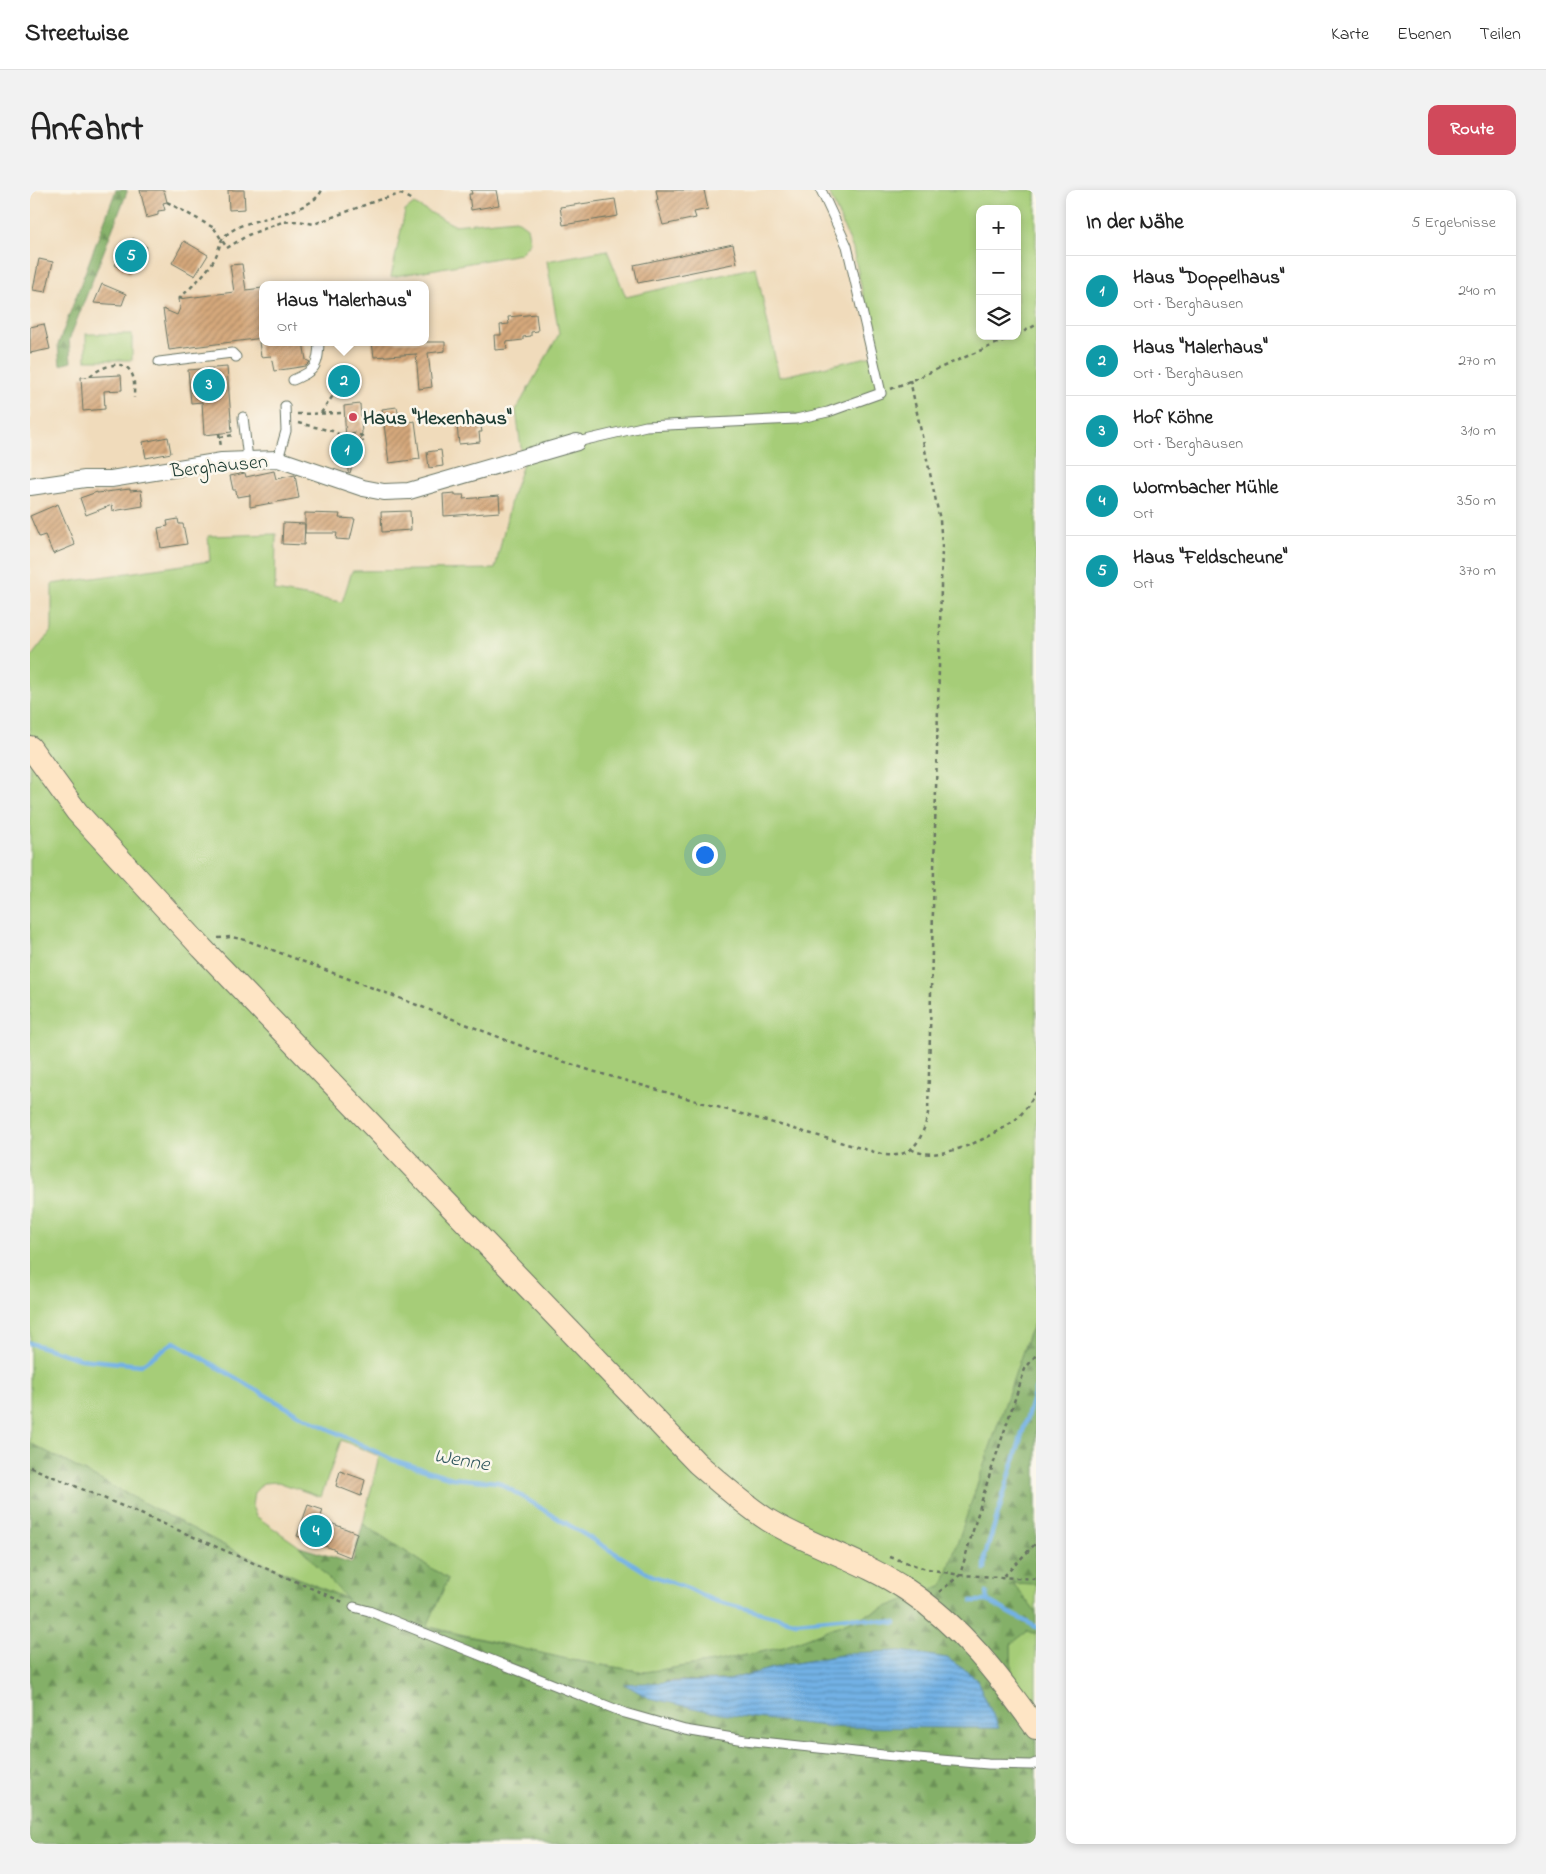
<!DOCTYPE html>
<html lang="de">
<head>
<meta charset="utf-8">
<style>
  :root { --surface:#fff; --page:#f2f2f2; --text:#222; --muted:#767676; --line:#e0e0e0; --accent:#d1495b }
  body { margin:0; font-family:"Indie Flower",sans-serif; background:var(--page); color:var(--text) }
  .controls { position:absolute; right:15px; top:15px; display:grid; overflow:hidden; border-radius:10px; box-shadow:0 2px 8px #0003 }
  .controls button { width:45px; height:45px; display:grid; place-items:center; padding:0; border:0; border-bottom:1px solid var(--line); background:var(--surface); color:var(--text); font:25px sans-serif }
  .you { position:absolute; left:674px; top:664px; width:18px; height:18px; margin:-12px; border:4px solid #fff; border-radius:50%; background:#1a73e8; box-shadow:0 0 0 8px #1a73e833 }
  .badge { display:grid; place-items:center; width:32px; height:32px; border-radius:50%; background:var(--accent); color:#fff; font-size:16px; font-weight:700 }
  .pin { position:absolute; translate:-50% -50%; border:2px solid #fff; box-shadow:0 1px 5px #0006 }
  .popup { position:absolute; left:229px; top:91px; width:170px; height:65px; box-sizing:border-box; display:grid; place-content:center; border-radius:10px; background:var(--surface); filter:drop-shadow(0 1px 4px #0005); font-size:16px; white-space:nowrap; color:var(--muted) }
  .popup b { font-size:19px; color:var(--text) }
  .popup::after { content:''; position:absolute; left:50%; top:100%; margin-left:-10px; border:10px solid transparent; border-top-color:var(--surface) }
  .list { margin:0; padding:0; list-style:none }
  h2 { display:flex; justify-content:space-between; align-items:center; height:65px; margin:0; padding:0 20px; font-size:21px }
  h2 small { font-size:16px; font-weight:400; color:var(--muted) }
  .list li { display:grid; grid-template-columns:32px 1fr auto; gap:15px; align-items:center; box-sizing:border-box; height:70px; padding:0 20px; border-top:1px solid var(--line) }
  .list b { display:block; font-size:19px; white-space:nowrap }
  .list p { margin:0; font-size:16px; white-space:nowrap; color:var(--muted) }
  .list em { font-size:16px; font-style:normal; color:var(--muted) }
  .icon { flex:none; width:28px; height:28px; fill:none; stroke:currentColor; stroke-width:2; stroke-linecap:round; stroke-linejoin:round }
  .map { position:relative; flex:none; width:1006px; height:1654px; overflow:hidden; border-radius:10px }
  header { display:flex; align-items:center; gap:30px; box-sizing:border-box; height:70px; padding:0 25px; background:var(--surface); border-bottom:1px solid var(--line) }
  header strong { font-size:24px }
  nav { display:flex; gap:28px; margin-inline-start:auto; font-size:18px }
  .intro { display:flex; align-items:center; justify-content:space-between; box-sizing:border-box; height:120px; padding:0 30px }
  h1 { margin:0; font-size:35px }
  .button { padding:12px 22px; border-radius:10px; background:var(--accent); color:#fff; font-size:18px; font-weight:700 }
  main { display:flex; gap:30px; padding:0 30px }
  aside { flex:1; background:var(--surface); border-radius:10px; box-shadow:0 2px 8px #0003 }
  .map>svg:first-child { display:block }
  .grass { fill:#a6cd78; stroke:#628556; fill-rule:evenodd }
  .forest { fill:url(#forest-firs); stroke:#52764e; fill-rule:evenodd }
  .water { fill:url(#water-rules); stroke:#48778c }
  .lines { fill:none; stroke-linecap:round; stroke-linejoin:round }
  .stream { stroke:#72b1e5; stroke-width:4.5 }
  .building { fill:url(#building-hatch) }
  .lane-casing { stroke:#687463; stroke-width:11 }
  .street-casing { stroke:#687463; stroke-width:18 }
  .secondary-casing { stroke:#687463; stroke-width:24 }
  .path { stroke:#687463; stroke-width:2.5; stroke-dasharray:4 4; stroke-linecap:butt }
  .lane { stroke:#fff; stroke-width:9 }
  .street { stroke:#fff; stroke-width:16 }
  .secondary { stroke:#fee5c5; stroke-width:22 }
  .path-bridge { stroke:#687463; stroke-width:2.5; stroke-dasharray:4 4; stroke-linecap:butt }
  .poi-dot { fill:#d1495b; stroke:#fbf7ec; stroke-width:2 }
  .labels { text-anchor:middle; stroke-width:5; stroke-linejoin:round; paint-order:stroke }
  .poi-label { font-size:20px; font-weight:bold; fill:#1f3d34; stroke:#fbf7ec; text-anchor:start }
  .street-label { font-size:20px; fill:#1f3d34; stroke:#fbf7ec }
  .water-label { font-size:21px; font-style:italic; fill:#345a60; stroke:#fbf7ec }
</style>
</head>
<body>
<header>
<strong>Streetwise</strong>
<nav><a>Karte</a><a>Ebenen</a><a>Teilen</a></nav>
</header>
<div class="intro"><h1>Anfahrt</h1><a class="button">Route</a></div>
<main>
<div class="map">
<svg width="1006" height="1654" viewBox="0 0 1006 1654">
  <defs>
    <pattern id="forest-firs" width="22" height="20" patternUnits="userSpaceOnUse" patternTransform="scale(1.25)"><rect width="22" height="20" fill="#84b068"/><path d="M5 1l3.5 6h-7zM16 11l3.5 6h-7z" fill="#6b9056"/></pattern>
    <pattern id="water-rules" width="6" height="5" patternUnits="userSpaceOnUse" patternTransform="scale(1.25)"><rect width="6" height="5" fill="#72b1e5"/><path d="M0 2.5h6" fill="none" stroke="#5d91ba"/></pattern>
    <pattern id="building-hatch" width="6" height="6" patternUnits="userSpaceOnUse" patternTransform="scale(1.25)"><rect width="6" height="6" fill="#d5a87b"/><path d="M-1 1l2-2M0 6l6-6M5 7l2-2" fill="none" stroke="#ac8a66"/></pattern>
  </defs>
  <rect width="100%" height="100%" fill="#fbf7ec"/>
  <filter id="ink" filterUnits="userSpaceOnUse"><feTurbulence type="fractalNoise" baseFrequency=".02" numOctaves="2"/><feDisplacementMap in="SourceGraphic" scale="10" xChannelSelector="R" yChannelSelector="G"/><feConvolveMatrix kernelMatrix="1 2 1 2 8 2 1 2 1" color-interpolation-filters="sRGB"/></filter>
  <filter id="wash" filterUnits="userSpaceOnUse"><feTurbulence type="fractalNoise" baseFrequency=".0096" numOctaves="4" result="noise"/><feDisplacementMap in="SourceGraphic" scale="20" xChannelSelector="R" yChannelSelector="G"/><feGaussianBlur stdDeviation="1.12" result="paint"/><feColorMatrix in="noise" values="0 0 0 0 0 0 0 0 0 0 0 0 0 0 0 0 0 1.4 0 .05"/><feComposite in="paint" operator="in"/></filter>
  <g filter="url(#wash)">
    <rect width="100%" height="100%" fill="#f0dbbb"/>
    <g class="grass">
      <path d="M798 0H1006V1130L998 1146 914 1395 754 1457 684 1472 615 1482 541 1470 396 1436 418 1389 333 1334 349 1266 311 1250 291 1307 248 1292 233 1293 224 1303 222 1316 226 1326 270 1357 320 1410 207 1362 0 1253V468L22 440V394L180 371 178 346 246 344 245 401 312 412 322 381 465 379 482 306 493 274 486 220 529 144 517 71 577 60 596 107 726 77 749 187 846 165 823 59ZM950 19H987V146H950Z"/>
      <polygon points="384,14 424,35 486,29 497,37 500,52 490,64 361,87 375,21"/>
      <rect x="56" y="144" width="46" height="26"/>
      <polygon points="983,1393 1006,1394 1006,1423"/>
      <polygon points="998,1440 1006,1444 1006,1536 982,1498 981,1454"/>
    </g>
    <g class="forest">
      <polygon points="86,0 97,0 97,2 39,150 41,172 30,175 28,155"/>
      <path d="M1006 1130V1394L983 1393 1006 1423V1444L998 1441 981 1454 982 1498 1006 1536V1654H0V1253L207 1362 318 1410 270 1357 322 1373 333 1334 418 1389 397 1437 541 1470 615 1482 684 1472 754 1457 913 1395 998 1146ZM870 1461 917 1468 946 1488 968 1538 804 1537 635 1491 698 1490 755 1475 823 1463Z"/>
    </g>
    <polygon class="water" points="870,1461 917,1468 946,1488 969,1538 804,1537 691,1524 619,1508 594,1494 698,1490 755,1475 823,1463"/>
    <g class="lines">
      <g class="stream">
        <polyline points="0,1153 50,1169 111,1175 144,1152 268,1224 363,1270 422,1288 468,1292 621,1385 658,1398 682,1410 766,1432 819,1427 866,1433"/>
        <polyline points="955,1379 955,1366 1006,1198"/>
        <polyline points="957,1402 958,1411"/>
        <polyline points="942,1411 958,1411 1006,1437"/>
      </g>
    </g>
    <g id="blocks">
      <g class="building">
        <polygon points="110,0 134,0 137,12 133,13 135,20 128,21 128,25 117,28"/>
        <polygon points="198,0 214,0 215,19 199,20"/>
        <polygon points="441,0 466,0 469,15 441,20 439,4 442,4"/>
        <polygon points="626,0 674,0 678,19 664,22 666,28 633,35 626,10 628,10"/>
        <polygon points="585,9 588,26 533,35 530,17"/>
        <polygon points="103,48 117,57 99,84 85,75"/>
        <polygon points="154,51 178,65 165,86 142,73"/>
        <polygon points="703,54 707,73 608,93 604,75"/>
        <polygon points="9,69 23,72 16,102 3,100"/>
        <polygon points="212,74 216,100 233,98 233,148 139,160 133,119 147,125 150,118 149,109 204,102 200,75"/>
        <polygon points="72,94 96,104 92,115 64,113"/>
        <polygon points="506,124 508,141 501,142 501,146 493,147 493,150 476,152 477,159 465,160 464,145 471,145 470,135 479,134 478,127"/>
        <polygon points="14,134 20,159 0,163 0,137"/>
        <polygon points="229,152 273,152 276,170 280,172 276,176 244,181 241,166 231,167"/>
        <polygon points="342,152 415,152 415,161 398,163 402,197 389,199 386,164 344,167"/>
        <polygon points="197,177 202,242 174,245 172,212 161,213 158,180"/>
        <polygon points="309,182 324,187 319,200 305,196"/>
        <polygon points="91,185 92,200 74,201 75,219 53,221 51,187"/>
        <polygon points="330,214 332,243 320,283 318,282 318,276 308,273 309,267 305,266 310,248 316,250 314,216"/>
        <polygon points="367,217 370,234 385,231 390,269 359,273 352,219"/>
        <polygon points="450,230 452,242 449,242 450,252 429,254 427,236 435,235 434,232"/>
        <polygon points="138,247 141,263 116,268 113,252"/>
        <polygon points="411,260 413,276 399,278 397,262"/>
        <polygon points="244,281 246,289 265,285 269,308 220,317 220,305 207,307 206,300 203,300 200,286 215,283 216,287"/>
        <polygon points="100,299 100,301 111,300 113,316 83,321 82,315 56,325 50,308 67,302 67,303"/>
        <polygon points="425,303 425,305 434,305 433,309 469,306 470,322 414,326 413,304"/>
        <polygon points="28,314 45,355 23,364 15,345 9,347 0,326"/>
        <polygon points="380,321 381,340 352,342 351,322"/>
        <polygon points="275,323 310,324 309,328 325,329 320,350 306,349 307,343 275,343"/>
        <polygon points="148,329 149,334 153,334 157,354 131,358 128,338 138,336 137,331"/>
        <polygon points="253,333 275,334 274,355 252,354"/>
        <polygon points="310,1281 335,1290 331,1306 306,1296"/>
        <polygon points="278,1315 293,1320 290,1329 327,1343 320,1367 305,1361 306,1360 267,1346"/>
      </g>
    </g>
  </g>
  <g filter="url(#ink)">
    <use href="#blocks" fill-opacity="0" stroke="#687463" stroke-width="1"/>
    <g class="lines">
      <defs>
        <g id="lane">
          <polyline points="129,172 202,163 206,167"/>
          <path d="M263 190C286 180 288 177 289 152"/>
          <polyline points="213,227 218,269"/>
          <polyline points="547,252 616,236 766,229 798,222 851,203 817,56 791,0"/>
          <polyline points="248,269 256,241 255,216"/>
          <polyline points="324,1417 339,1421 595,1523 655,1540 715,1550 853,1565 958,1574 1001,1575 1006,1573"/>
        </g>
        <polyline id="street" points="0,297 55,289 81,289 192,271 248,269 333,298 354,302 379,301 547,252"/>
        <path id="secondary" d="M0 557 47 622 172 758 667 1273C690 1293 713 1314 738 1330 783 1357 834 1371 877 1400 931 1436 969 1486 1006 1538"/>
      </defs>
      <use href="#lane" class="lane-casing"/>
      <use href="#street" class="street-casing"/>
      <use href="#secondary" class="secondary-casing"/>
      <g class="path">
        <polyline points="137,12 184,38"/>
        <polyline points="197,58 218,45 252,32 269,31 284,34 348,10 371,4 382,10"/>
        <path d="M149 109C161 97 177 83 185 68 193 52 186 50 206 38 227 27 282 23 292 0"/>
        <polyline points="987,145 1006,135"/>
        <path d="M60 186C71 177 94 167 102 184 105 190 104 201 104 208"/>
        <polyline points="861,199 984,146"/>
        <polyline points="291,223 309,197"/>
        <polyline points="267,224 315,223"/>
        <polyline points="268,233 302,241 317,248"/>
        <polyline points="189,243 191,257"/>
        <polyline points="190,247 204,245"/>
        <polyline points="314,247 324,243 332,246 333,252"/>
        <polyline points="308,271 303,269 308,244"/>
        <path d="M188 748 201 747 216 750 364 806 517 866 562 881 855 965C884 968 893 948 898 923L912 356 910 330 880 190"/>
        <path d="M881 959C906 975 963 947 985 930 994 923 1000 912 1006 902"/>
        <polyline points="0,1277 111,1324 313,1412"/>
        <polyline points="860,1367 893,1378 930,1385 1006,1389"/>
        <polyline points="974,1386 1006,1353"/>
        <polyline points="909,1402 930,1385 956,1296 995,1179 1006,1165"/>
      </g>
      <use href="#lane" class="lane"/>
      <use href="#street" class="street"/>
      <use href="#secondary" class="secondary"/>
      <polyline class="path-bridge" points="184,38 197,58"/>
    </g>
  </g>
  <circle class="poi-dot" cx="323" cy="227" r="5"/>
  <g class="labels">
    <g class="poi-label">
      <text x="333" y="234">Haus "Hexenhaus"</text>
    </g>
    <g class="street-label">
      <text transform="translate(189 275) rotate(-6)" y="7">Berghausen</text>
    </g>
    <g class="water-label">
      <text transform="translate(432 1269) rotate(10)" y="7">Wenne</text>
    </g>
  </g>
</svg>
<div class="controls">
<button>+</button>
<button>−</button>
<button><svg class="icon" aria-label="layers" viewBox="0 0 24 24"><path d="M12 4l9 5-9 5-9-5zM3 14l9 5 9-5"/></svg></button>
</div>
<div class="you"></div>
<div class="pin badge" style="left:317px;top:260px;background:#0f9aa8">1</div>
<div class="pin badge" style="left:314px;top:191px;background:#0f9aa8">2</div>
<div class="popup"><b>Haus &quot;Malerhaus&quot;</b>Ort</div>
<div class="pin badge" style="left:179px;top:195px;background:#0f9aa8">3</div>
<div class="pin badge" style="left:286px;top:1341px;background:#0f9aa8">4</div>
<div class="pin badge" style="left:101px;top:66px;background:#0f9aa8">5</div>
</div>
<aside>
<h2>In der Nähe<small>5 Ergebnisse</small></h2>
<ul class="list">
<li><span class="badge" style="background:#0f9aa8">1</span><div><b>Haus &quot;Doppelhaus&quot;</b><p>Ort · Berghausen</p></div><em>240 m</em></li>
<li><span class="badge" style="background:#0f9aa8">2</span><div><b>Haus &quot;Malerhaus&quot;</b><p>Ort · Berghausen</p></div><em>270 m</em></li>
<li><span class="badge" style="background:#0f9aa8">3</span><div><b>Hof Köhne</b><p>Ort · Berghausen</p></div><em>310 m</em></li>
<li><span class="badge" style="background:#0f9aa8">4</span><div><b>Wormbacher Mühle</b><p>Ort</p></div><em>350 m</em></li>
<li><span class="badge" style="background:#0f9aa8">5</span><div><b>Haus &quot;Feldscheune&quot;</b><p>Ort</p></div><em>370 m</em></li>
</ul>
</aside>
</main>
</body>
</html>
